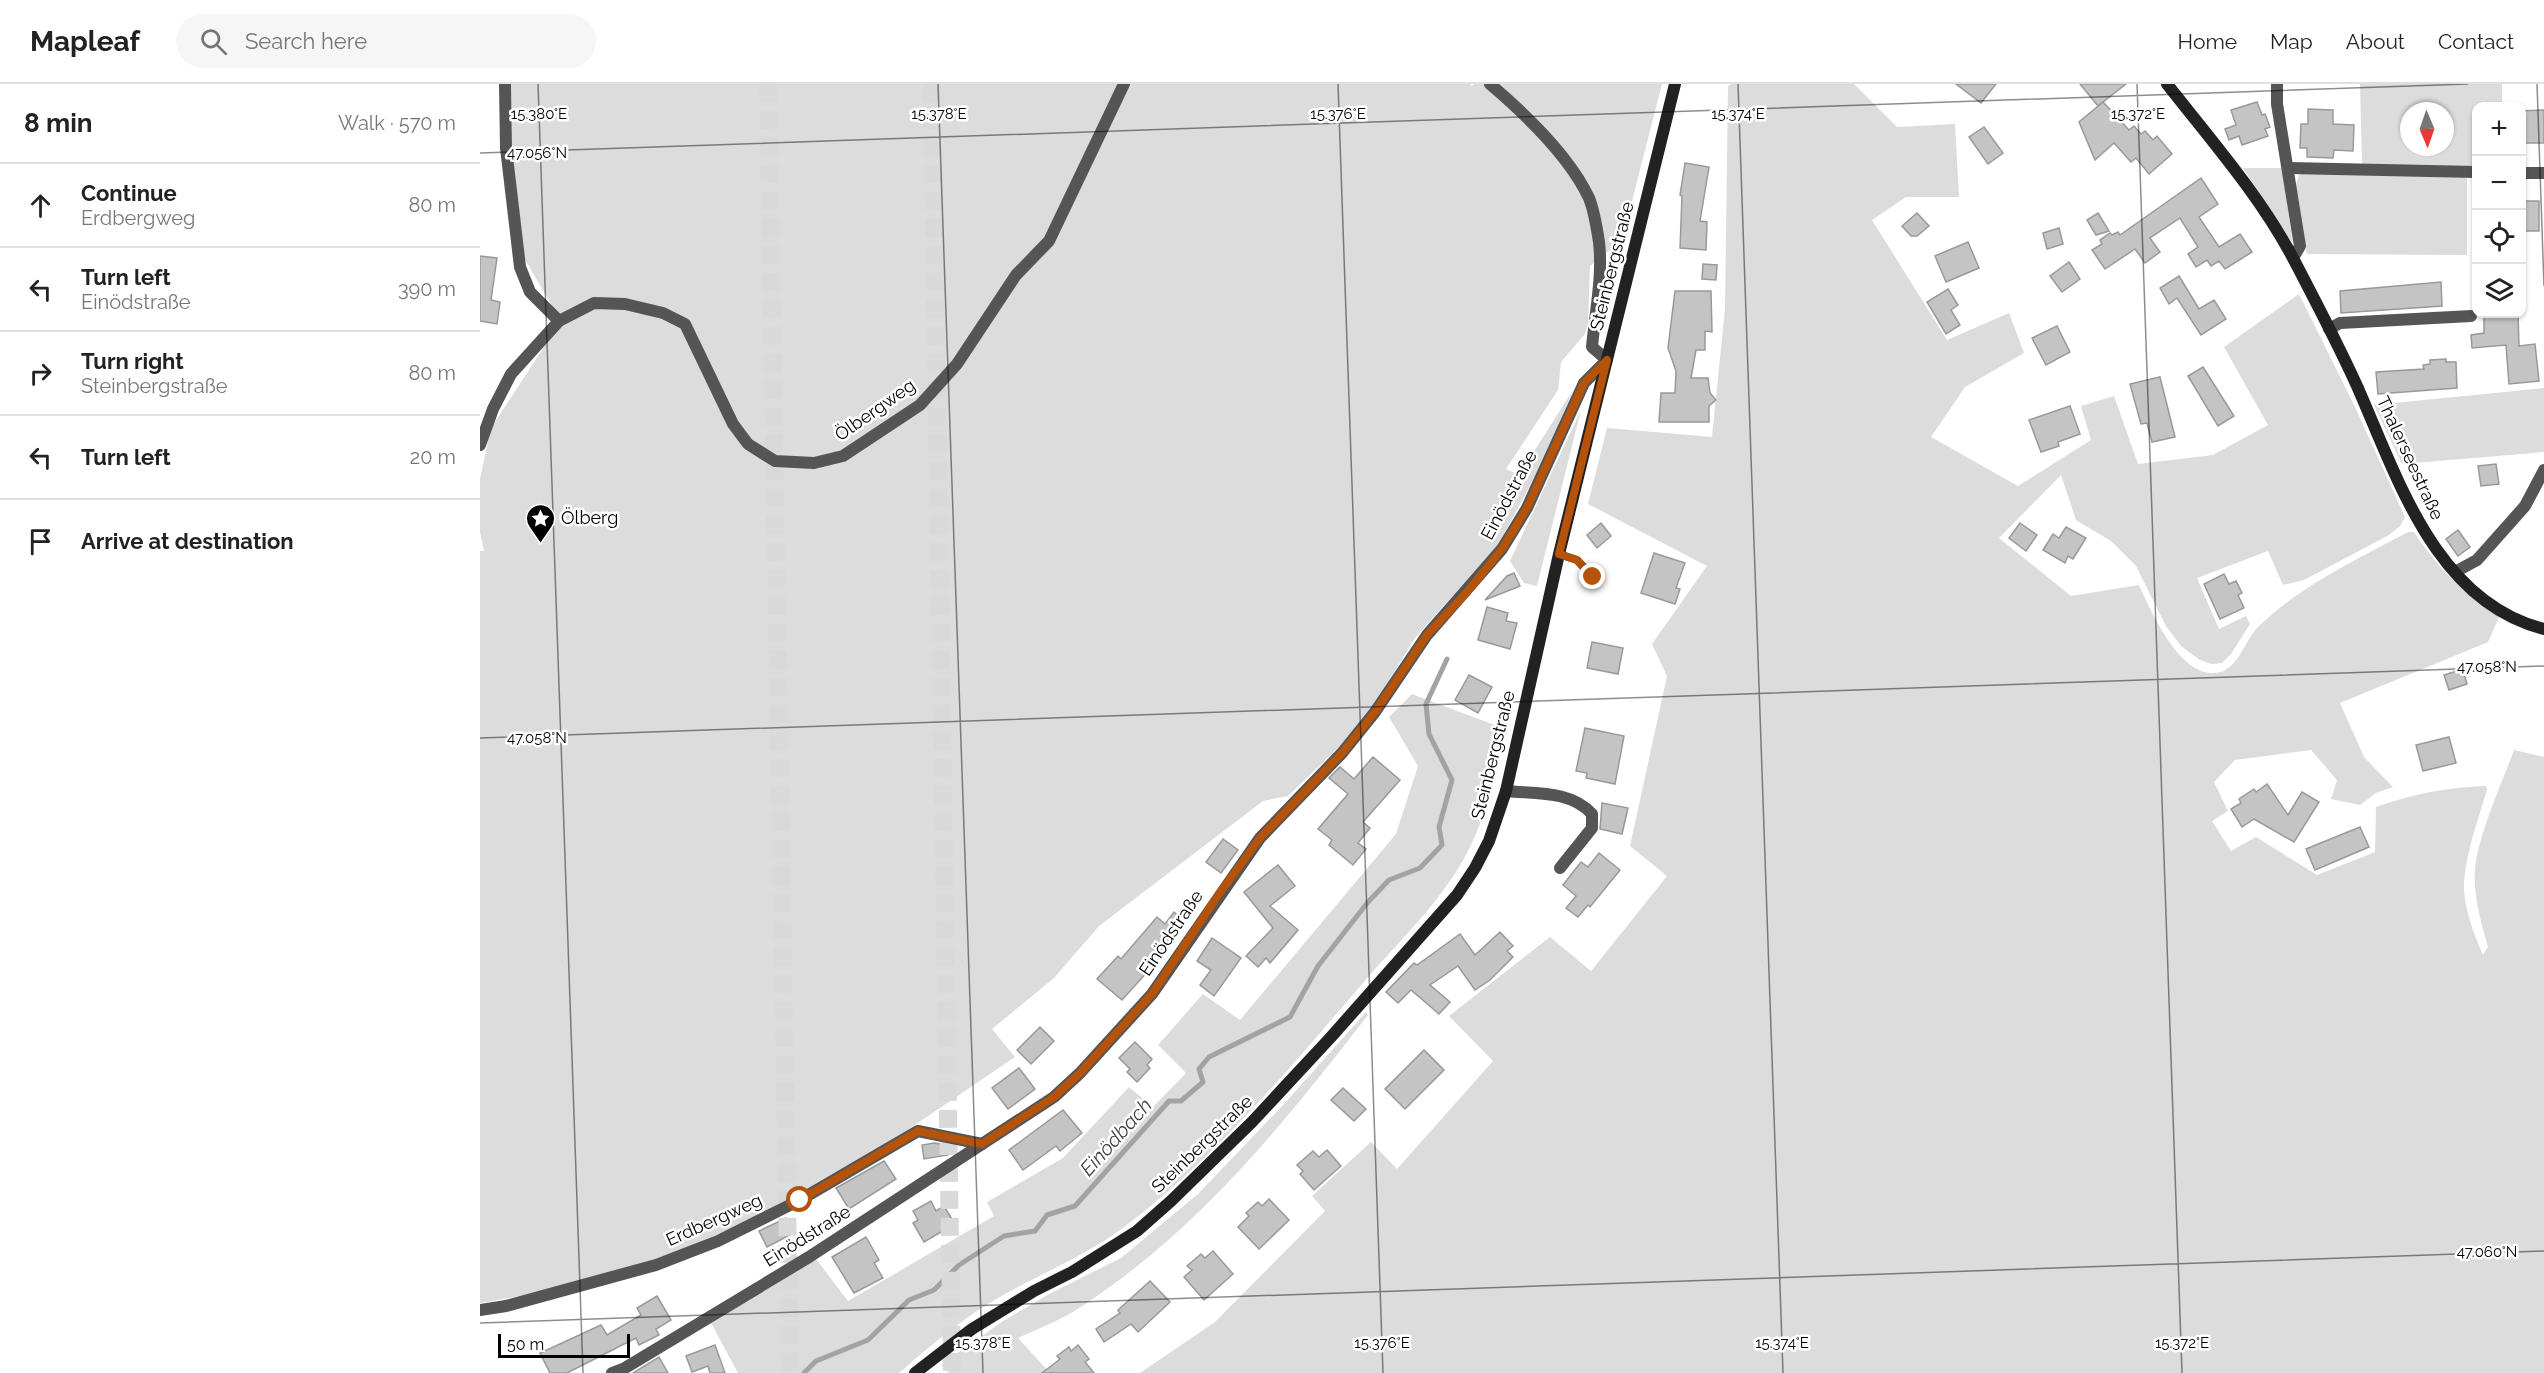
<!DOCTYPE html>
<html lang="en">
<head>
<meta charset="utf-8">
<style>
  :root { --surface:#fff; --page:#f6f6f6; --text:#222; --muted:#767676; --line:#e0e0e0 }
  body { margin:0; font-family:Raleway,sans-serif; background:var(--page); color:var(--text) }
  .controls { position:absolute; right:18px; top:18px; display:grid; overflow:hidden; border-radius:12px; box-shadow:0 2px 4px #0004 }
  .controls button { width:54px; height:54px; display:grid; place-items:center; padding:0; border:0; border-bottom:2px solid var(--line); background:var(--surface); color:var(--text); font:30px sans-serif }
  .compass { position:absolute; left:1920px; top:18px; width:54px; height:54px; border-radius:50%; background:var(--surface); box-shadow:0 2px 4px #0004; rotate:178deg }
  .scale { position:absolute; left:18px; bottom:15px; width:132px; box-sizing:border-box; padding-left:6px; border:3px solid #000; border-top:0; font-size:16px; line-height:21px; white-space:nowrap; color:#000; -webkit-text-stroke:4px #fff; paint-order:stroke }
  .stop { position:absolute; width:18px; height:18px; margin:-14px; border:4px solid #b45309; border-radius:50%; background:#fff }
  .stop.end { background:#b45309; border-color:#fff; box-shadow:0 2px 6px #0008 }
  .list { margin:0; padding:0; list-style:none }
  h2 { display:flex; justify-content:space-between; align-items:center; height:78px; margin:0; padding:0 24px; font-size:26px }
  h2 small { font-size:20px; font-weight:400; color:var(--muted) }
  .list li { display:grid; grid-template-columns:39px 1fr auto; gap:18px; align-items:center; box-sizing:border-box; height:84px; padding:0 24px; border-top:2px solid var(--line) }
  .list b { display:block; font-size:22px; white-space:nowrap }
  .list p { margin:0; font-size:20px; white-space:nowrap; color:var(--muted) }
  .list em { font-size:20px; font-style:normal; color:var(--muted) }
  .icon { flex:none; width:33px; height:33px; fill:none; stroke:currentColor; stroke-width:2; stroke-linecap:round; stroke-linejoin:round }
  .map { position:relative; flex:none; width:2064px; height:1289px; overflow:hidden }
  header { display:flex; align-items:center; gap:36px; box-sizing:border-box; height:84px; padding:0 30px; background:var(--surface); border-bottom:2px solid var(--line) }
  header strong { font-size:28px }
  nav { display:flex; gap:33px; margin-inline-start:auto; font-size:21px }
  .search { width:420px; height:54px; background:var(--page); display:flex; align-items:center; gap:15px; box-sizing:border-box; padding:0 21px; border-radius:33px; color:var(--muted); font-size:22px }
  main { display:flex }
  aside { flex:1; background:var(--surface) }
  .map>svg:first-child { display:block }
  .green { fill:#dcdcdc; fill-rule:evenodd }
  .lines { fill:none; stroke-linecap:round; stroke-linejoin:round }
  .stream { stroke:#a3a3a3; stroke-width:5 }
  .building { fill:#c4c4c4; stroke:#999; stroke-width:1.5 }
  .highway-tunnel { stroke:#d9d9d9; stroke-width:18; stroke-dasharray:18 9; stroke-linecap:butt }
  .lane { stroke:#555; stroke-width:8 }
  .street { stroke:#555; stroke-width:12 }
  .secondary { stroke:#222; stroke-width:12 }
  .route { stroke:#b45309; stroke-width:8 }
  .ticks { fill:none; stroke:#000; stroke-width:1.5; stroke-opacity:0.45 }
  .labels { text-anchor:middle; stroke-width:5; stroke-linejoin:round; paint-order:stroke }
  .street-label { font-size:18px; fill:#000; stroke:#fff }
  .poi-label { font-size:18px; fill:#000; stroke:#fff; text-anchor:start }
  .water-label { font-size:20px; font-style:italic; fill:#444; stroke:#fff }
  .ticks-label { font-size:15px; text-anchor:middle; fill:#000; stroke:#fff; stroke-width:5; stroke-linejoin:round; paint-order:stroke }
</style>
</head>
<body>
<header>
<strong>Mapleaf</strong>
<div class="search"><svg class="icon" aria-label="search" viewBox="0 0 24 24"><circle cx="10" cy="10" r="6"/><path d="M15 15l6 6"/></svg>Search here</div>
<nav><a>Home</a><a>Map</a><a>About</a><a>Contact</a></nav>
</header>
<main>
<aside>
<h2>8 min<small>Walk · 570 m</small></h2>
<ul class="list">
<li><svg class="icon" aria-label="ahead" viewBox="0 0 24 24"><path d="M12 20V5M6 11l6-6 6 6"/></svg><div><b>Continue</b><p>Erdbergweg</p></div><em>80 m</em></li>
<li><svg class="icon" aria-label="left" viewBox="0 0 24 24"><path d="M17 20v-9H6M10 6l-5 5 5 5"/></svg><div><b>Turn left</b><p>Einödstraße</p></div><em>390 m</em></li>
<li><svg class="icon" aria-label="right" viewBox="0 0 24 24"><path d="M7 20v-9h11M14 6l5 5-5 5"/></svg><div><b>Turn right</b><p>Steinbergstraße</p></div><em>80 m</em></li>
<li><svg class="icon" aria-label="left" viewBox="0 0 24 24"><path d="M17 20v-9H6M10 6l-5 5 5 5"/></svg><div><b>Turn left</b></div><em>20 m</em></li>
<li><svg class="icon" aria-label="arrive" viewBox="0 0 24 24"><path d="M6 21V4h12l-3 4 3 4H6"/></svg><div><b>Arrive at destination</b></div></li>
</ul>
</aside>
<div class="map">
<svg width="2064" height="1289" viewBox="0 0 2064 1289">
  <rect width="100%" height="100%" fill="#fff"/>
  <g class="green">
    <path d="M31 0H990L992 2 994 0H1182L1142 156 1110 182 1108 240 1105 250 1081 278 1078 306 1026 385 1039 391 1093 306 1066 372 1018 461 935 554 897 616 859 663 808 712 783 717 619 842 574 894 512 945 535 973C464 1021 393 1072 317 1112 219 1165 110 1202 0 1219V467H4L0 448V395L11 344 81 237 43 172 32 59Z"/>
    <path d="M1251 0H1374L1417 43 1475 40 1479 113H1426L1392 136 1467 256 1529 229 1544 269 1485 303 1451 353 1538 402 1611 356 1601 322 1634 312 1658 380 1733 371 1788 341 1744 263 1819 210 1875 323 1925 433 1920 442 1909 451 1824 496 1803 501 1788 467 1717 494 1739 545 1766 532 1770 540 1751 570 1742 579 1731 580 1720 576 1701 562 1686 542 1656 482 1631 457 1596 436 1581 391 1519 454 1591 512 1659 501C1671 527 1698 589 1732 589 1758 590 1763 558 1778 543 1821 501 1876 476 1928 448H1934C1960 487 1981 507 2020 531L2008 558 1860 619 1884 673 1913 703 1896 709 1880 721 1851 715 1857 696 1831 666 1755 676 1734 698 1748 727 1732 737 1751 767 1776 753 1837 791 1895 768 1896 723C1932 710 1968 703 2006 702L2007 706C1998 736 1984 774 1984 805 1985 827 1994 851 2003 871L2008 863C2001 838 1993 812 1995 785 1998 751 2022 699 2034 666L2064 673V1289H660L735 1238 845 1127 832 1112 891 1058 917 1085 1013 977 969 932 1070 853 1111 887 1187 792 1150 762 1187 592 1172 560 1227 482 1108 420 1127 344 1232 353 1245 225 1248 2Z"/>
    <path d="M1880 0H2022V22H1996V83L1882 80ZM1929 27H1965V63H1929Z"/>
    <polygon points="1763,84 1802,84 1813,160"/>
    <polygon points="1825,88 1987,93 1987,171 1827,170 1816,101 1819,91"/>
    <polygon points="2064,304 2064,368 1922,380 1894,321"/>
    <polygon points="1101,326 1057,502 1044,499 1030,477"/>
    <path d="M932 610 1025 645C1015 686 1008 729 988 767 964 814 924 852 889 892 814 979 737 1073 644 1143 603 1174 556 1191 513 1217 479 1237 449 1263 419 1289H258L231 1239 336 1175 368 1217 514 1132 507 1118 583 1074 649 1003 673 1023 706 989 678 961 723 910 760 936 916 750 938 682 909 633Z"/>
    <path d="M886 928 888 931C803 1041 715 1150 596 1226 579 1237 557 1245 538 1254L570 1289H469L461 1281 523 1237 571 1209 641 1174 718 1110 804 1020Z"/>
  </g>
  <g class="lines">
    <polyline class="stream" points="324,1289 336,1277 388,1256 429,1216 454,1206 479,1181 524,1152 555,1147 567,1131 595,1122 689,1017 701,1017 723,998 719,985 729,973 810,933 838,882 888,818 909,796 940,784 962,761 959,743 972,696 949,650 946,620 967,575"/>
  </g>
  <g class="building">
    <polygon points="1476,0 1516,0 1501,19"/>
    <polygon points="1600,0 1646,0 1618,22"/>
    <polygon points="1623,18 1649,46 1654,42 1661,50 1665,47 1673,56 1677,52 1692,70 1669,90 1656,74 1651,78 1634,59 1615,76 1599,38"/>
    <polygon points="1777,18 1782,31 1785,30 1790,43 1785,45 1788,52 1762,61 1759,52 1749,56 1745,45 1756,41 1751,26"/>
    <polygon points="1828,25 1853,26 1853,40 1874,41 1873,67 1854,66 1853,74 1827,73 1827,64 1820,64 1821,40 1828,40"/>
    <polygon points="2064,26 2064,59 2045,59 2045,54 2042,55 2042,27"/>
    <polygon points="1504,43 1523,69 1508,80 1489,53"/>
    <polygon points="1205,79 1229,83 1220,137 1227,138 1226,166 1200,164 1202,112 1200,111"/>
    <polygon points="1721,94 1738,120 1719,133 1739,163 1760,150 1772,168 1745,185 1739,177 1731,182 1727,176 1716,183 1708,170 1718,163 1700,134 1670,154 1680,168 1665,179 1655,165 1625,185 1612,166 1622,160 1620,156 1630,149 1632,151 1638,148 1640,151"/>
    <rect x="2042" y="117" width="17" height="30"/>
    <polygon points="1437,129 1449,142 1437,152 1431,152 1422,142"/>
    <polygon points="1618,129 1629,147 1616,151 1607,136"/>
    <polygon points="1579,144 1583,160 1567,165 1563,149"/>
    <polygon points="1488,158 1499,184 1466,198 1455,172"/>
    <polygon points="0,172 17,174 11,216 20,218 17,240 0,237"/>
    <polygon points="1589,178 1600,195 1582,208 1570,192"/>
    <polygon points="1223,180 1237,181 1236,196 1222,195"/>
    <polygon points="1699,192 1719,225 1734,216 1746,235 1721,251 1697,214 1689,220 1680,204"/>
    <polygon points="1961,198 1962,222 1861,229 1860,207"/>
    <polygon points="1468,205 1478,221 1471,226 1480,241 1466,250 1447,218"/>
    <polygon points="1195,207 1231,207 1232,248 1225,247 1225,266 1216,266 1211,294 1228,294 1230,309 1236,316 1229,322 1229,338 1179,338 1181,309 1195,309 1196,287 1188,264"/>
    <polygon points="2004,230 2038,230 2039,262 2055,260 2059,297 2029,300 2026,261 1992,264 1991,251 2004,249"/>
    <polygon points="1577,242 1590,268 1566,281 1552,254"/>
    <polygon points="1966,275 1966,278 1976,278 1977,304 1898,310 1896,288 1944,285 1943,281 1950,280 1950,276"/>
    <polygon points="1723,283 1754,332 1738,342 1708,292"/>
    <polygon points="1680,293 1695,353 1672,358 1667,339 1661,340 1650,300"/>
    <polygon points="1590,322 1600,350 1578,358 1579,362 1561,368 1549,336"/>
    <polygon points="2016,380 2019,400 2001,402 1998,382"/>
    <polygon points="1121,439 1131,452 1117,464 1107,451"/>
    <polygon points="1540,439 1557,451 1546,467 1529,454"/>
    <polygon points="1586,443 1606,454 1593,475 1588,472 1585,479 1563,466 1573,450 1579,454"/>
    <polygon points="1978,446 1990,463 1978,472 1966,455"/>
    <polygon points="1174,469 1205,479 1196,504 1200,505 1195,520 1161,509"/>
    <polygon points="1034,489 1040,502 1005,516 1027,492"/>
    <polygon points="1744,490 1749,500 1756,497 1762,509 1758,511 1764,524 1740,535 1724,500"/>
    <polygon points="1007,523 1028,529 1026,537 1037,539 1030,565 998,556"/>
    <polygon points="1112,558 1143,564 1138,590 1107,584"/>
    <polygon points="1983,585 1987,600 1969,606 1964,591"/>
    <polygon points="989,591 1012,603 998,629 975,616"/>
    <polygon points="1105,644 1144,652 1135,700 1106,694 1107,689 1096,687"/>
    <polygon points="1969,653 1976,679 1943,687 1936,661"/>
    <polygon points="893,673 920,696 883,738 890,744 878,759 886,765 873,781 849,761 852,756 838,745 868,710 849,694 860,683 874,695"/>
    <polygon points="1787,700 1808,731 1822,708 1839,718 1814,758 1774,735 1762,743 1751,725 1761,719 1759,715 1774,705 1776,708"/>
    <polygon points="1122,719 1148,724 1142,750 1120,745"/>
    <polygon points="1880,743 1889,763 1835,786 1826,765"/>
    <polygon points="743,755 758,766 741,789 726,778"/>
    <polygon points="1119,769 1140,786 1110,823 1108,821 1098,833 1086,824 1096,812 1083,801 1101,778 1108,783"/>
    <polygon points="798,781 815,802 790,822 818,846 790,879 786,874 778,883 766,872 793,844 764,808"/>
    <polygon points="694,828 706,837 684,863 687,866 642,916 617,895 638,872 641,875 677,833 685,840"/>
    <polygon points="1020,848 1033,862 1027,867 1033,873 1010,896 995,906 978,882 950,901 970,918 959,930 931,906 918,919 906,908 934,879 937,881 980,850 995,871"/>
    <polygon points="732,854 761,874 734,912 720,901 731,886 717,877"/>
    <polygon points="560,943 574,957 551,980 537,966"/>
    <polygon points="655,958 672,975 667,981 670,984 657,998 647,988 650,985 639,974"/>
    <polygon points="944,966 964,986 925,1025 905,1005"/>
    <polygon points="539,984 555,1005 528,1025 512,1004"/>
    <polygon points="863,1004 886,1025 874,1037 851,1016"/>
    <polygon points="583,1026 602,1049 580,1067 576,1062 543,1086 529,1066"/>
    <polygon points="454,1059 466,1061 468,1071 444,1075 442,1061"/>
    <polygon points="847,1066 861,1082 834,1106 820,1090 823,1087 817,1081 833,1067 839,1073"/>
    <polygon points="404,1077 416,1095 369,1125 356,1104"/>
    <polygon points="789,1115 809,1136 779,1165 758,1143 769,1132 766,1129 778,1118 782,1122"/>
    <polygon points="451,1117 456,1127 464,1122 475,1140 444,1158 433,1139 438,1136 433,1127"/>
    <polygon points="306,1134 314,1149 287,1163 279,1147"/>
    <polygon points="386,1153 399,1176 394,1179 403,1194 374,1209 352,1173"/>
    <polygon points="733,1167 753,1190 724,1216 704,1193 712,1186 707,1182 721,1170 725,1174"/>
    <polygon points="670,1197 690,1218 658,1248 651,1240 624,1258 616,1245 640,1229 638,1226"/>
    <polygon points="177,1212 191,1236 176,1245 179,1251 159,1261 156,1254 87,1289 70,1289 60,1269 121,1241 127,1251 161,1231 157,1224"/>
    <polygon points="235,1261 245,1289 230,1289 228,1282 212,1288 206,1272"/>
    <polygon points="598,1261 609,1275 605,1278 614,1289 562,1289 580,1275 577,1272 589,1263 591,1267"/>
    <polygon points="179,1273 188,1289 153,1289"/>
  </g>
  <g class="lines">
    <g class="highway-tunnel">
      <polyline points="288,0 310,1289"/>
      <polyline points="452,0 472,1289"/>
    </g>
    <polyline class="lane" points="1079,470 1097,476 1113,493"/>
    <g class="street">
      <polyline points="1797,0 1797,20 1820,162 1813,174"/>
      <polyline points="1809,84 1996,88"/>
      <polyline points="2042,89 2064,89"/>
      <polyline points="79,237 114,219 145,220 183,229 205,240 253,340 268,360 295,377 334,379 363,372 440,321 477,280 536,191 569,157 644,0"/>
      <polyline points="1849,245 1860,239 1991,232"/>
      <polyline points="0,361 13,325 31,290 79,237 50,208 40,183 26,64 25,0"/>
      <polyline points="1975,488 1997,476 2045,422 2064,386"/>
      <path d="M1026 707C1054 710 1091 706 1112 730V744L1080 784"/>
      <polyline points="0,1226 26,1222 176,1181 238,1157 320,1116 438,1047 502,1060"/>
      <path d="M132 1289 145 1284 329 1173 574 1013 600 989 672 910 780 754 862 669 895 628 947 551 1022 465 1047 424 1104 299 1127 276 1112 263C1115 229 1123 192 1119 158 1117 145 1114 126 1109 114 1090 73 1044 29 1010 0"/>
    </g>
    <g class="secondary">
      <path d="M1687 0C1731 56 1781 113 1814 176 1836 218 1858 260 1877 302 1917 392 1955 518 2064 545"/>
      <polyline points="435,1289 492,1245 554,1207 592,1188 657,1147 691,1117 772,1038 851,953 977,811 995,784 1009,757 1026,707 1079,470 1195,0"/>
    </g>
  </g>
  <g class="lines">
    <polyline class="route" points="320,1116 438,1047 502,1060 574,1013 600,989 672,910 739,810 780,754 862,669 895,628 947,551 987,508 1022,465 1047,424 1104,299 1127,276 1079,470 1097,476 1113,493"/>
  </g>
  <path class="ticks" d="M58 0 103 1289M458 0 503 1289M858 0 903 1289M1258 0 1303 1289M1657 0 1702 1289M2057 0 2064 202M0 69 1988 0M0 654 2064 582M0 1239 2064 1167"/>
  <defs>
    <symbol id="sight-pin" viewBox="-11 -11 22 30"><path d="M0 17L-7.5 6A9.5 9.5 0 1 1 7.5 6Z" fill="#000" stroke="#fff"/><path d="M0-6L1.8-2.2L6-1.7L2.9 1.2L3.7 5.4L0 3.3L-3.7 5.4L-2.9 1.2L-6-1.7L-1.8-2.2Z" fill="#fff"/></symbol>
  </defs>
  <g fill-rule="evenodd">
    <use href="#sight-pin" x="44" y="418" width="33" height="45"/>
  </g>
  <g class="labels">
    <g class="street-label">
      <text transform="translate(1132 182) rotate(-76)" y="6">Steinbergstraße</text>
      <text transform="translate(395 326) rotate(-35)" y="6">Ölbergweg</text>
      <text transform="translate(1930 374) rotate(65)" y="6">Thalerseestraße</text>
      <text transform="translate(1029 411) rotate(-62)" y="6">Einödstraße</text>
      <text transform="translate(1013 671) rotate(-76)" y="6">Steinbergstraße</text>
      <text transform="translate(691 849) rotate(-56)" y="6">Einödstraße</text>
      <text transform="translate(722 1060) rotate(-44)" y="6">Steinbergstraße</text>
      <text transform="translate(234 1136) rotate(-24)" y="6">Erdbergweg</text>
      <text transform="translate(327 1152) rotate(-32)" y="6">Einödstraße</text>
    </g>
    <g class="poi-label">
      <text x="81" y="440">Ölberg</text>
    </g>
    <g class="water-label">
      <text transform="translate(636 1053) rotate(-48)" y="7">Einödbach</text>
    </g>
  </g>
  <g class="ticks-label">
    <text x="59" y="35">15.380°E</text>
    <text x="459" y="35">15.378°E</text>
    <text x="858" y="35">15.376°E</text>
    <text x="1258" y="35">15.374°E</text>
    <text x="1658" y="35">15.372°E</text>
    <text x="57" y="74">47.056°N</text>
    <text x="2007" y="588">47.058°N</text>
    <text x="57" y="659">47.058°N</text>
    <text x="2007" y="1173">47.060°N</text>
    <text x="503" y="1264">15.378°E</text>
    <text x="902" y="1264">15.376°E</text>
    <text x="1302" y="1264">15.374°E</text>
    <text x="1702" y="1264">15.372°E</text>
  </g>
</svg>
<div class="controls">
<button>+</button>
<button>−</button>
<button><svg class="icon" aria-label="locate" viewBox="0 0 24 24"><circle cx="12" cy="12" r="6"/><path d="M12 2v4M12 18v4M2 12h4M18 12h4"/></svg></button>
<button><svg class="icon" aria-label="layers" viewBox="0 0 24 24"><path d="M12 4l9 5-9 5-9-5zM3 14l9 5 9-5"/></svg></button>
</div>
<svg class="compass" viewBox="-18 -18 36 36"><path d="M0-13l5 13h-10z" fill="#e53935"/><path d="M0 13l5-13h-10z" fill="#767676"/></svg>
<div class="scale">50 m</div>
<div class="stop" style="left:320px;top:1116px"></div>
<div class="stop end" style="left:1113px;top:493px"></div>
</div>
</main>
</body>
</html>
